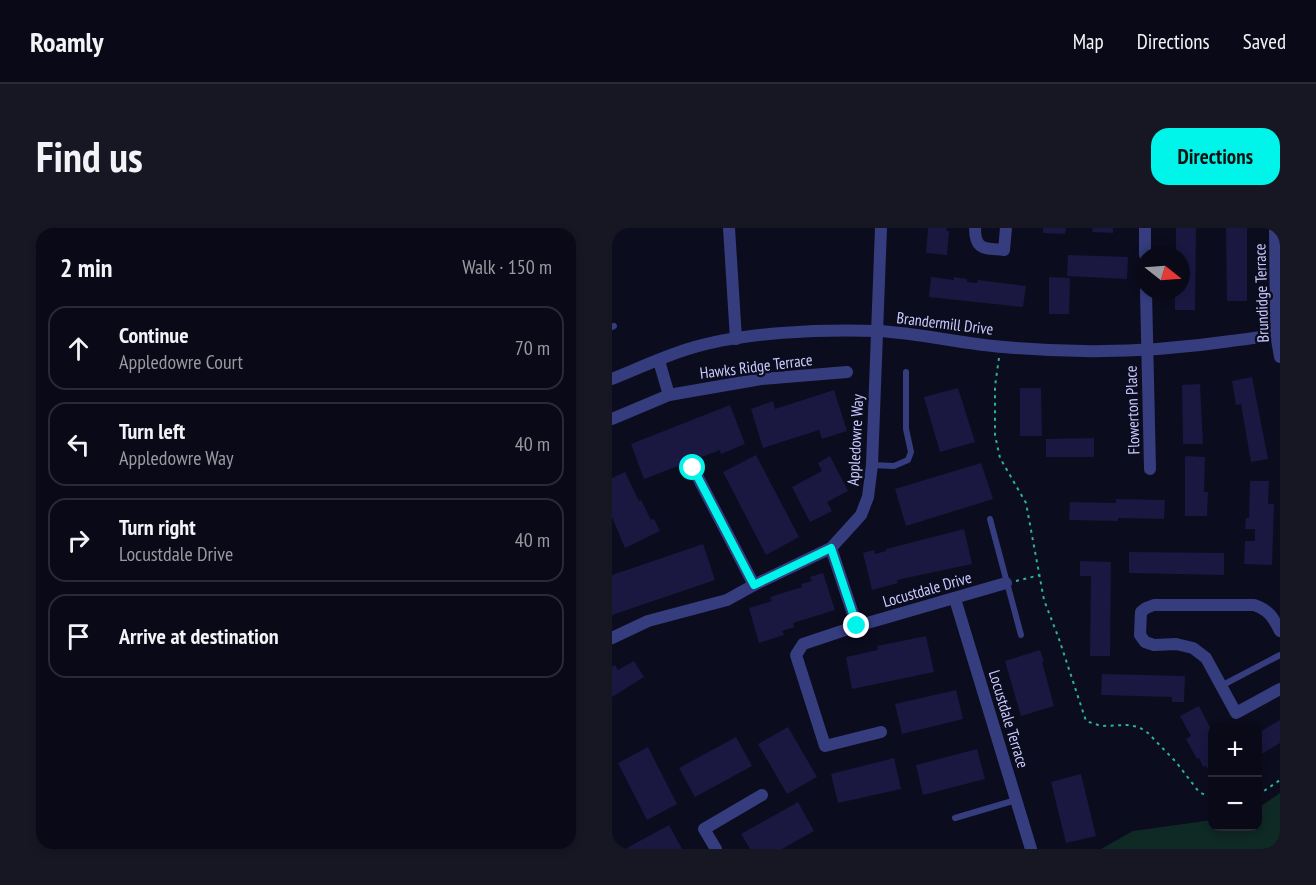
<!DOCTYPE html>
<html lang="en">
<head>
<meta charset="utf-8">
<style>
  :root { --surface:#090917; --page:#171724; --text:#f1f3f6; --muted:#999aa1; --line:#292a36; --accent:#00f5ea }
  body { margin:0; font-family:"PT Sans Narrow",sans-serif; background:var(--page); color:var(--text) }
  .controls { position:absolute; right:18px; bottom:18px; display:grid; overflow:hidden; border-radius:12px; box-shadow:0 3px 9px #0003 }
  .controls button { width:54px; height:54px; display:grid; place-items:center; padding:0; border:0; border-bottom:2px solid var(--line); background:var(--surface); color:var(--text); font:30px sans-serif }
  .compass { position:absolute; left:524px; top:18px; width:54px; height:54px; border-radius:50%; background:var(--surface); box-shadow:0 3px 9px #0003; rotate:107deg }
  .stop { position:absolute; width:18px; height:18px; margin:-14px; border:4px solid #00f5ea; border-radius:50%; background:#fff }
  .stop.end { background:#00f5ea; border-color:#fff; box-shadow:0 2px 6px #0008 }
  .list { margin:0; padding:0; list-style:none }
  h2 { display:flex; justify-content:space-between; align-items:center; height:78px; margin:0; padding:0 24px; font-size:26px }
  h2 small { font-size:20px; font-weight:400; color:var(--muted) }
  .list li { display:grid; grid-template-columns:39px 1fr auto; gap:18px; align-items:center; box-sizing:border-box; height:84px; margin:0 12px 12px; padding:0 12px; border:2px solid var(--line); border-radius:18px }
  .list b { display:block; font-size:22px; white-space:nowrap }
  .list p { margin:0; font-size:20px; white-space:nowrap; color:var(--muted) }
  .list em { font-size:20px; font-style:normal; color:var(--muted) }
  .icon { flex:none; width:33px; height:33px; fill:none; stroke:currentColor; stroke-width:2; stroke-linecap:round; stroke-linejoin:round }
  .map { position:relative; flex:none; width:668px; height:621px; overflow:hidden; border-radius:18px }
  header { display:flex; align-items:center; gap:36px; box-sizing:border-box; height:84px; padding:0 30px; background:var(--surface); border-bottom:2px solid var(--line) }
  header strong { font-size:28px }
  nav { display:flex; gap:33px; margin-inline-start:auto; font-size:21px }
  .intro { display:flex; align-items:center; justify-content:space-between; box-sizing:border-box; height:144px; padding:0 36px }
  h1 { margin:0; font-size:42px }
  .button { padding:15px 27px; border-radius:18px; background:var(--accent); color:#111; font-size:21px; font-weight:700 }
  main { display:flex; gap:36px; padding:0 36px }
  aside { flex:1; background:var(--surface); border-radius:18px; box-shadow:0 3px 9px #0003 }
  .map>svg:first-child { display:block }
  .green { fill:#0f2924 }
  .building { fill:#1a1740 }
  .lines { fill:none; stroke-linecap:round; stroke-linejoin:round }
  .path { stroke:#2ab397; stroke-width:2; stroke-dasharray:3 4.5; stroke-linecap:butt }
  .service { stroke:#353d7f; stroke-width:6 }
  .minor { stroke:#353d7f; stroke-width:12 }
  .route { stroke:#00f5ea; stroke-width:8 }
  .labels { text-anchor:middle; stroke-width:5; stroke-linejoin:round; paint-order:stroke }
  .street-label { font-size:16px; fill:#cacbff; stroke:#0c0c1f }
</style>
</head>
<body>
<header>
<strong>Roamly</strong>
<nav><a>Map</a><a>Directions</a><a>Saved</a></nav>
</header>
<div class="intro"><h1>Find us</h1><a class="button">Directions</a></div>
<main>
<aside>
<h2>2 min<small>Walk · 150 m</small></h2>
<ul class="list">
<li><svg class="icon" aria-label="ahead" viewBox="0 0 24 24"><path d="M12 20V5M6 11l6-6 6 6"/></svg><div><b>Continue</b><p>Appledowre Court</p></div><em>70 m</em></li>
<li><svg class="icon" aria-label="left" viewBox="0 0 24 24"><path d="M17 20v-9H6M10 6l-5 5 5 5"/></svg><div><b>Turn left</b><p>Appledowre Way</p></div><em>40 m</em></li>
<li><svg class="icon" aria-label="right" viewBox="0 0 24 24"><path d="M7 20v-9h11M14 6l5 5-5 5"/></svg><div><b>Turn right</b><p>Locustdale Drive</p></div><em>40 m</em></li>
<li><svg class="icon" aria-label="arrive" viewBox="0 0 24 24"><path d="M6 21V4h12l-3 4 3 4H6"/></svg><div><b>Arrive at destination</b></div></li>
</ul>
</aside>
<div class="map">
<svg width="668" height="621" viewBox="0 0 668 621">
  <rect width="100%" height="100%" fill="#0c0c1f"/>
  <polygon class="green" points="668,565 668,621 489,621 521,603 600,592 600,598 646,598 646,580"/>
  <g class="building">
    <polygon points="316,0 335,0 334,3 337,3 335,27 314,25"/>
    <polygon points="431,0 454,0 453,6 431,5"/>
    <polygon points="481,0 501,0 501,5 480,4"/>
    <polygon points="564,0 584,0 583,82 563,82 563,63 569,63 569,27 564,27"/>
    <polygon points="614,0 635,0 635,73 615,73"/>
    <polygon points="456,27 516,29 515,51 455,48"/>
    <polygon points="319,49 342,52 342,49 355,51 355,54 365,55 366,52 414,58 411,79 317,69"/>
    <polygon points="437,49 458,50 457,86 437,86"/>
    <polygon points="640,149 656,231 639,234 629,176 624,177 620,153"/>
    <polygon points="588,156 591,216 571,216 570,157"/>
    <polygon points="346,160 363,214 328,224 312,169"/>
    <polygon points="408,160 429,160 430,208 408,208"/>
    <polygon points="222,162 235,203 210,211 207,202 151,220 139,181 161,173 163,181"/>
    <polygon points="118,177 133,216 109,226 108,222 32,251 19,216"/>
    <polygon points="482,210 482,229 434,229 434,211"/>
    <polygon points="144,227 187,309 154,327 111,244"/>
    <polygon points="218,228 236,263 215,274 220,283 198,294 180,259 210,243 206,235"/>
    <polygon points="573,228 593,229 592,264 596,264 595,288 573,288"/>
    <polygon points="369,235 381,271 294,298 283,261"/>
    <polygon points="13,244 27,273 29,272 39,292 42,291 48,303 13,320 0,289 0,250"/>
    <polygon points="638,253 657,253 656,276 662,276 660,337 632,336 633,313 643,313 643,301 633,301 634,290 637,290"/>
    <polygon points="504,271 553,272 552,291 506,290 506,293 457,292 458,274 504,275"/>
    <polygon points="352,301 360,336 285,352 286,355 260,362 251,325 262,322 263,326 274,323 274,321"/>
    <polygon points="91,316 103,352 0,387 0,347"/>
    <polygon points="517,324 612,325 612,347 517,345"/>
    <polygon points="468,333 499,334 498,428 478,428 479,348 468,348"/>
    <polygon points="211,345 223,382 181,395 182,399 170,403 172,407 147,415 137,380 160,373 158,369 190,359 189,356 200,353 198,349"/>
    <polygon points="314,408 322,444 240,461 234,429 266,422 265,418"/>
    <polygon points="428,422 432,434 430,434 442,478 409,488 393,433"/>
    <polygon points="22,433 32,449 0,469 0,439 3,437 6,442"/>
    <polygon points="490,446 573,448 572,474 560,474 560,469 489,467"/>
    <polygon points="344,462 351,491 290,506 283,476"/>
    <polygon points="587,478 600,503 600,549 594,538 591,539 587,530 585,531 574,511 579,508 568,488"/>
    <polygon points="668,492 668,515 646,528 646,505"/>
    <polygon points="176,499 205,549 175,566 146,516"/>
    <polygon points="124,509 140,538 83,569 67,540"/>
    <polygon points="36,519 65,576 35,592 6,535"/>
    <polygon points="365,521 373,551 311,567 304,537"/>
    <polygon points="282,530 289,561 226,575 219,546"/>
    <polygon points="469,546 484,608 454,615 439,554"/>
    <polygon points="186,574 202,603 170,621 138,621 129,606"/>
    <polygon points="57,597 70,621 13,621"/>
  </g>
  <g class="lines">
    <g class="path">
      <polyline points="387,130 383,158 383,207 388,230 414,275 432,372 447,411 474,493 489,498 515,497 527,499 536,505 564,534 587,564 600,570"/>
      <polyline points="404,353 428,347"/>
      <polyline points="646,567 668,552"/>
    </g>
    <g class="service">
      <polyline points="0,99 2,98"/>
      <polyline points="260,237 282,238 296,232 299,224 294,201 294,144"/>
      <polyline points="378,291 409,407"/>
      <polyline points="609,458 668,427"/>
      <polyline points="343,590 404,572"/>
    </g>
    <g class="minor">
      <polyline points="117,0 124,111"/>
      <path d="M363 0C363 23 373 20 392 22L394 0"/>
      <polyline points="533,0 533,27"/>
      <polyline points="663,0 664,106 668,129"/>
      <polyline points="534,63 538,241"/>
      <polyline points="47,133 57,167"/>
      <path d="M0 151C25 141 50 129 76 121 130 104 210 101 266 103 308 105 350 116 392 119 467 126 544 124 619 113 635 111 652 109 668 105"/>
      <polyline points="0,191 57,167 149,151 235,144"/>
      <polyline points="81,240 142,357"/>
      <polyline points="219,320 245,398"/>
      <polyline points="343,371 419,621"/>
      <path d="M668 403C661 389 657 382 642 377H542L534 380 529 384 528 407 533 414 542 417 564 416 581 420 594 430 624 485 668 461"/>
      <polyline points="0,410 36,393 115,372 142,357 219,320 249,287 256,269 260,237 269,0"/>
      <polyline points="269,504 213,518 184,427 191,416 245,398 394,355"/>
      <polyline points="104,621 92,601 150,567"/>
    </g>
  </g>
  <g class="lines">
    <polyline class="route" points="81,240 142,357 219,320 245,398"/>
  </g>
  <g class="labels">
    <g class="street-label">
      <text transform="translate(649 65) rotate(-92)" y="6">Brundidge Terrace</text>
      <text transform="translate(333 95) rotate(7)" y="6">Brandermill Drive</text>
      <text transform="translate(144 138) rotate(-7)" y="6">Hawks Ridge Terrace</text>
      <text transform="translate(520 182) rotate(-92)" y="6">Flowerton Place</text>
      <text transform="translate(243 212) rotate(-87)" y="6">Appledowre Way</text>
      <text transform="translate(315 361) rotate(-16)" y="6">Locustdale Drive</text>
      <text transform="translate(397 491) rotate(73)" y="6">Locustdale Terrace</text>
    </g>
  </g>
</svg>
<div class="controls">
<button>+</button>
<button>−</button>
</div>
<svg class="compass" viewBox="-18 -18 36 36"><path d="M0-13l5 13h-10z" fill="#e53935"/><path d="M0 13l5-13h-10z" fill="#999aa1"/></svg>
<div class="stop" style="left:81px;top:240px"></div>
<div class="stop end" style="left:245px;top:398px"></div>
</div>
</main>
</body>
</html>
